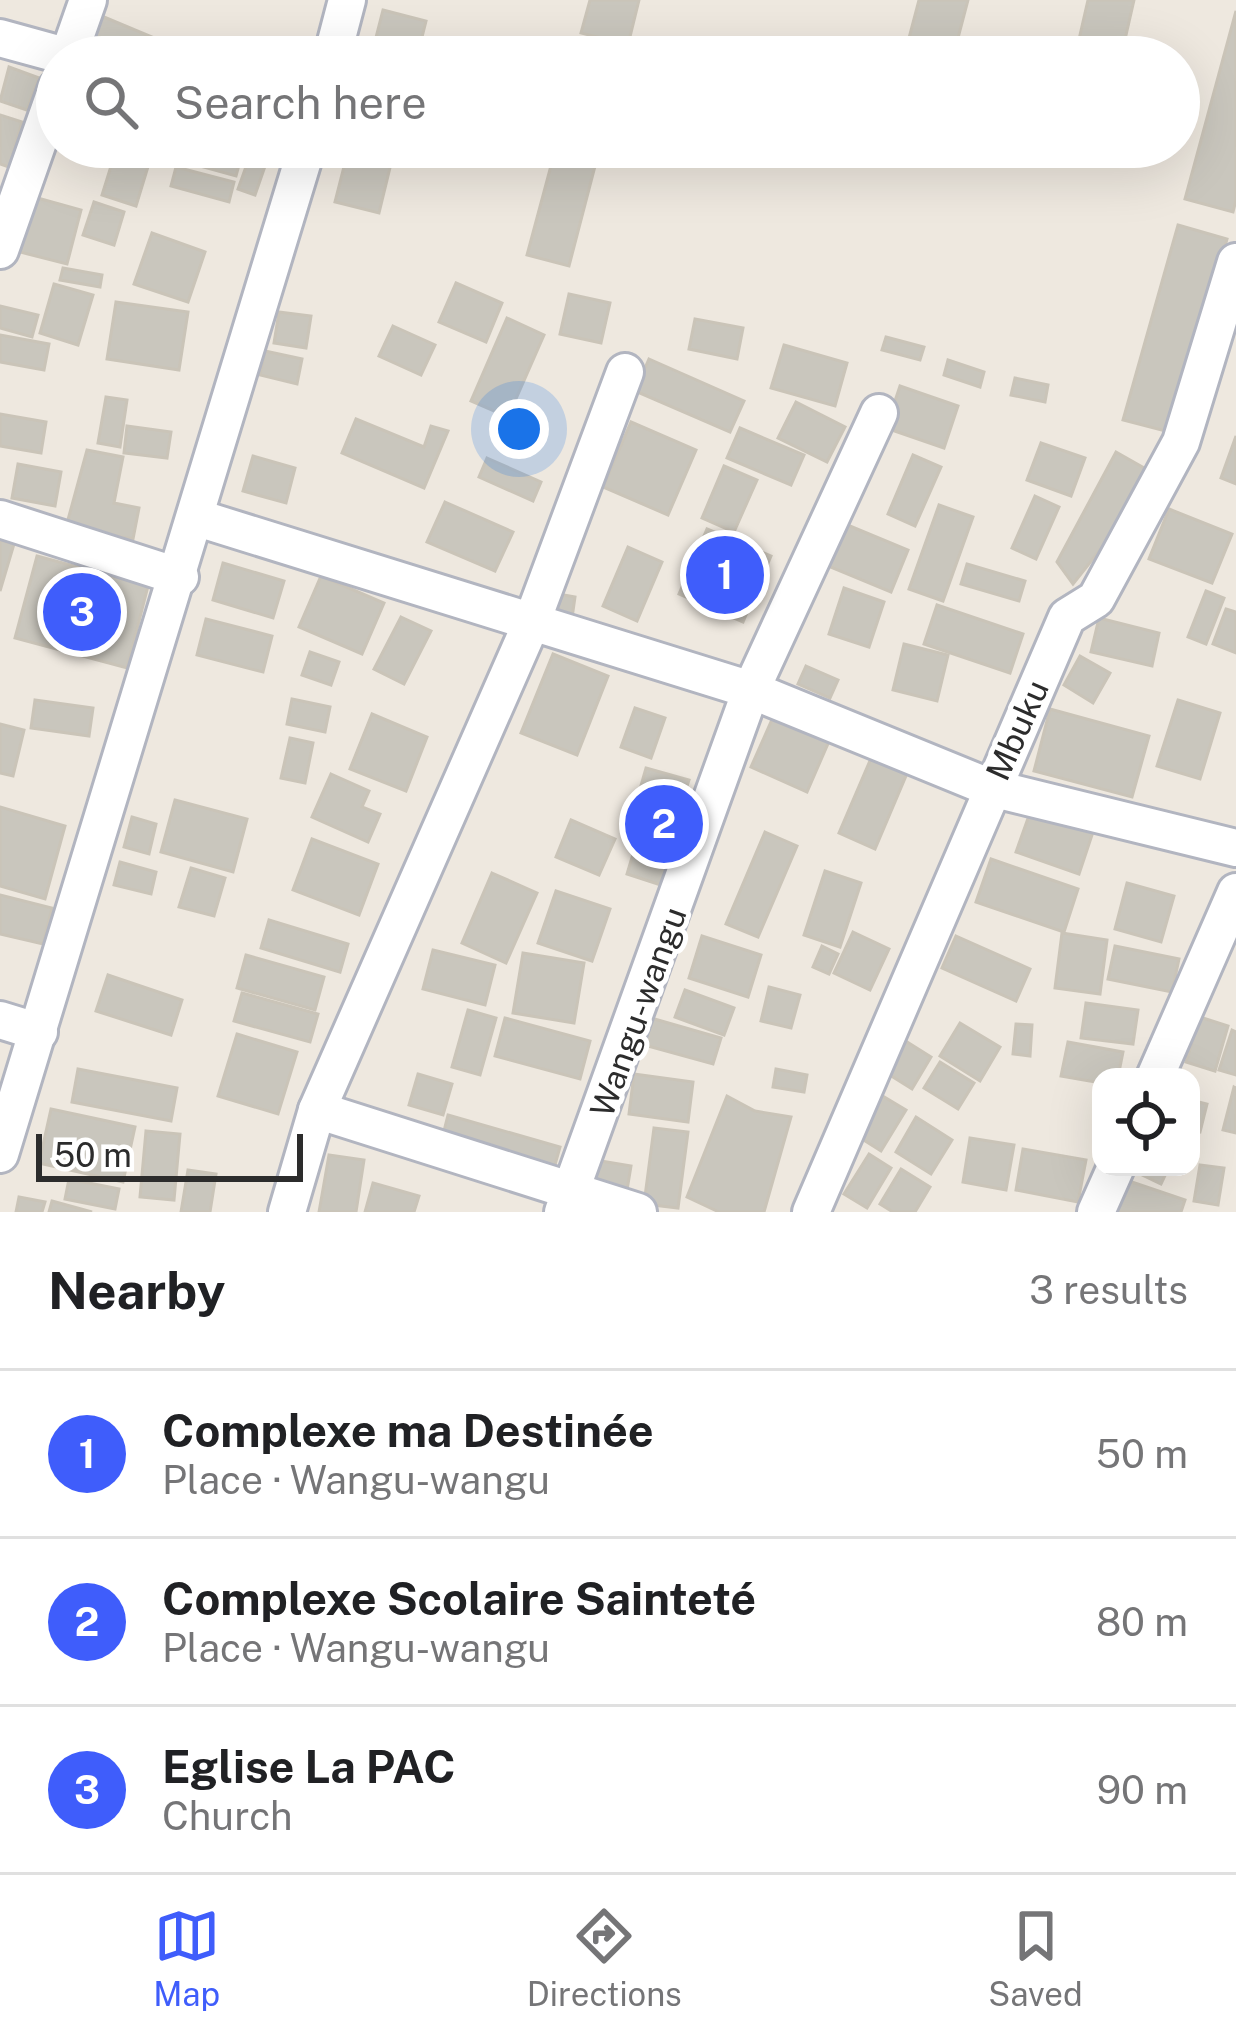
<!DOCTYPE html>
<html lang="en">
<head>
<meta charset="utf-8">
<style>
  :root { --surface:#fff; --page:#f2f2f2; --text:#202124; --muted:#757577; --line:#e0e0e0; --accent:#3f5dfb }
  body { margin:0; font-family:"Public Sans",sans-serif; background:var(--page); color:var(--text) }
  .controls { position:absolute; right:36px; bottom:36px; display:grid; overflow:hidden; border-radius:24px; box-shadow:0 12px 48px #0002 }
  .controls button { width:108px; height:108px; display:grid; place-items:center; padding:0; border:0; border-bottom:3px solid var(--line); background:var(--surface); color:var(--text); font:60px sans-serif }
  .scale { position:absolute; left:36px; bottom:30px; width:267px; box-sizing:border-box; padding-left:12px; border:6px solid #2c2c2c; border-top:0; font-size:33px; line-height:42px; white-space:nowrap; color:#2c2c2c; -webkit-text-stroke:9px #fff; paint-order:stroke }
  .you { position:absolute; left:519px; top:429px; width:42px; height:42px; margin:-30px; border:9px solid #fff; border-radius:50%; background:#1a73e8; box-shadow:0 0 0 18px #1a73e833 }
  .badge { display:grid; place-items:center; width:78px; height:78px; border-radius:50%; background:var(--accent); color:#fff; font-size:39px; font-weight:700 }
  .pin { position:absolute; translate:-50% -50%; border:6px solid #fff; box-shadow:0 3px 12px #0006 }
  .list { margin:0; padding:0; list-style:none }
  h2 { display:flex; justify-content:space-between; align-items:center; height:156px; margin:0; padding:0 48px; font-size:51px }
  h2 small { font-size:39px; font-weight:400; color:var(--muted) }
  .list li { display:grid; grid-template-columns:78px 1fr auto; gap:36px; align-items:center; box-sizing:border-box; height:168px; padding:0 48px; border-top:3px solid var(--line) }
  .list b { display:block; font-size:45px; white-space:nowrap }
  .list p { margin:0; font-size:39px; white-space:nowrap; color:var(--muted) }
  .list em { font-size:39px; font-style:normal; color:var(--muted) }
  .icon { flex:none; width:66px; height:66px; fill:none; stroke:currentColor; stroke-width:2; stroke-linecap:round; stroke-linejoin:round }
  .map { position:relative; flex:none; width:1236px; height:1212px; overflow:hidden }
  .search { position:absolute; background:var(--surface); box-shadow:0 12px 48px #0002; left:36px; right:36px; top:36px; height:132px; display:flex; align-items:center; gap:30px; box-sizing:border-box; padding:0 42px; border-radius:66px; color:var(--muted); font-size:45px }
  .sheet { height:660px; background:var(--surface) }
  nav { display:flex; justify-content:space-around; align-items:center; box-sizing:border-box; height:168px; border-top:3px solid var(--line); background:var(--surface); font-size:33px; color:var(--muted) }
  nav a { display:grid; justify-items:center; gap:6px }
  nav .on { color:var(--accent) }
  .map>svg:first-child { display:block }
  .building { fill:#c9c6bd; stroke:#cac4b8; stroke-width:3 }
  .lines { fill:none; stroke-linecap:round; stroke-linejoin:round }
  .minor-casing { stroke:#b2b5c0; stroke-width:42 }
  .minor { stroke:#fff; stroke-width:36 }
  .labels { text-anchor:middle; stroke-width:10; stroke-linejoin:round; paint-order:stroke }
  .street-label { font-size:33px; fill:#2c2c2c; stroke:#fff }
</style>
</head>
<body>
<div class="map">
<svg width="1236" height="1212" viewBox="0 0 1236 1212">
  <rect width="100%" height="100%" fill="#eee8df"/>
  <g class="building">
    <polygon points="590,0 639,0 628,45 581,33"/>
    <polygon points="919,0 968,0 953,57 904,57"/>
    <polygon points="1088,0 1134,0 1121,57 1075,57"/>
    <polygon points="383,10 426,21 417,57 371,57"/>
    <polygon points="1236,11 1236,200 1233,212 1185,199"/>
    <polygon points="92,12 176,47 172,57 140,57 84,34"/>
    <polygon points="9,67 39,78 27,110 0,101"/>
    <polygon points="0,115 22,122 9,167 0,164"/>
    <polygon points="117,147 154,147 136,206 102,195"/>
    <polygon points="169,147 244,147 236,176 167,157"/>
    <polygon points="253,147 271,149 255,195 238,189"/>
    <polygon points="349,147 395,147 379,213 335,202"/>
    <polygon points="556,147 600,147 569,266 527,255"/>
    <polygon points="176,167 234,182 229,202 171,186"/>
    <polygon points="34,197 81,210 67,264 20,252"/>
    <polygon points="94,202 124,212 114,245 83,235"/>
    <polygon points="1178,225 1227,239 1173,433 1123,420"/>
    <polygon points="152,233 205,252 188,302 134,284"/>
    <polygon points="63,268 102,275 100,287 60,280"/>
    <polygon points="456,283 502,303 486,342 439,322"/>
    <polygon points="54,284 93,295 78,345 40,333"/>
    <polygon points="569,294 610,303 601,343 560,334"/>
    <polygon points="116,302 188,312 179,370 107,359"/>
    <polygon points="0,306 38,315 32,337 0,328"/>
    <polygon points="279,312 311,316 306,348 274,343"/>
    <polygon points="507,318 544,335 508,417 471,401"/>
    <polygon points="695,319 743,328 737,359 689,349"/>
    <polygon points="393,326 435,345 421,375 379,356"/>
    <polygon points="0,335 49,344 44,370 0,362"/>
    <polygon points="886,337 924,347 920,360 882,350"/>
    <polygon points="784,345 847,363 835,406 771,388"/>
    <polygon points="265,351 302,359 297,384 260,375"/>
    <polygon points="649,359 744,401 730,432 635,391"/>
    <polygon points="948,360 984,372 980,387 944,375"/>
    <polygon points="1015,378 1048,385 1045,402 1011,395"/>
    <polygon points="900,386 958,406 944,448 886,428"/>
    <polygon points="106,397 127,400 120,447 98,443"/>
    <polygon points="796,402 845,427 827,462 778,438"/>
    <polygon points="0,414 46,422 41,453 0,446"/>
    <polygon points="356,419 424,447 431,426 448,431 424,488 342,453"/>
    <polygon points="631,422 696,450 668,515 603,487"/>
    <polygon points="127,426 171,432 167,458 124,453"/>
    <polygon points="740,428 804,455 791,485 727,458"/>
    <polygon points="1236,436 1236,484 1221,478"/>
    <polygon points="1041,443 1085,458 1071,496 1027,480"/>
    <polygon points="87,450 123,457 114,503 139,508 133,539 66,527"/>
    <polygon points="1116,452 1146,469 1129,497 1138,502 1073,584 1057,562"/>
    <polygon points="913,455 941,467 915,526 888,514"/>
    <polygon points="253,456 295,468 286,503 243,491"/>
    <polygon points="487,458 541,482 533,501 479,477"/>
    <polygon points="18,464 61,472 55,506 12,498"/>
    <polygon points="724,466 757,480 734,532 702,518"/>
    <polygon points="1035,496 1059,507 1036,559 1012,548"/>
    <polygon points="445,502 513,532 495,571 427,542"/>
    <polygon points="939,505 973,517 943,601 909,589"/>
    <polygon points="1169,509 1232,534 1212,583 1149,559"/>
    <polygon points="845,524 908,550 891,592 828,566"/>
    <polygon points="707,529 771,556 743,622 679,594"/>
    <polygon points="0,540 14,544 0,591"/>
    <polygon points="628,547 662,562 637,621 603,606"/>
    <polygon points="37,556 148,586 127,668 15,638"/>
    <polygon points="223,563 284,581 273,618 213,600"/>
    <polygon points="967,564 1025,581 1019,601 961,584"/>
    <polygon points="321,576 384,603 362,654 299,627"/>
    <polygon points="844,588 884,602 869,647 829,634"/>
    <polygon points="1206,591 1224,598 1206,644 1188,637"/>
    <polygon points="547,592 575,597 572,618 543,614"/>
    <polygon points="937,605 1023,634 1010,673 924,644"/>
    <polygon points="1226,609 1236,612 1236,653 1213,644"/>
    <polygon points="401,617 431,631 404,684 374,669"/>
    <polygon points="1099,618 1159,633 1152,666 1091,652"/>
    <polygon points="206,619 272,636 263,672 197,655"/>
    <polygon points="904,644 948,655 937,701 893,690"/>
    <polygon points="310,652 339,662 331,685 302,675"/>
    <polygon points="553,654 608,676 577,755 521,733"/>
    <polygon points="1080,656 1110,673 1093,703 1064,685"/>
    <polygon points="806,666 838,680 830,698 798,684"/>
    <polygon points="292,699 330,707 325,732 287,724"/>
    <polygon points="35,700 93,708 89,736 31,728"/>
    <polygon points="1178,700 1220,713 1200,779 1157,766"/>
    <polygon points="635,708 665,718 651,758 621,747"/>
    <polygon points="1050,709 1149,736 1132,797 1034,771"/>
    <polygon points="372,714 427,737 406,791 350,769"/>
    <polygon points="774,715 830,739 807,792 751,767"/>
    <polygon points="0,724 24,730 13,776 0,773"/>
    <polygon points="290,738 313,743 305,783 281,778"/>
    <polygon points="875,749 911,764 875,849 839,833"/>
    <polygon points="646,768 689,780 680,808 638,796"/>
    <polygon points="331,774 369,791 362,807 380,814 368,842 312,817"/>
    <polygon points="175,800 247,819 233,872 161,852"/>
    <polygon points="657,805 681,812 673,843 648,836"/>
    <polygon points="0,807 65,826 45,899 0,886"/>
    <polygon points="1031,810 1093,832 1079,874 1016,852"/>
    <polygon points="132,817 156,824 149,854 124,847"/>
    <polygon points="571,820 615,839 599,875 556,857"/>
    <polygon points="765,832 797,846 758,937 726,924"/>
    <polygon points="312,839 378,864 359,915 293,890"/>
    <polygon points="636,844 670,854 661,885 627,874"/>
    <polygon points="991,859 1078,889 1064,932 976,902"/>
    <polygon points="120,862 156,872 151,894 114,885"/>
    <polygon points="191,868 225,878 214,916 179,907"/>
    <polygon points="825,871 861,883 840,947 804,935"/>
    <polygon points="492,873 537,893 506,963 462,943"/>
    <polygon points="1127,883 1174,896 1161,942 1115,929"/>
    <polygon points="556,891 610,909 592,961 538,943"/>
    <polygon points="0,895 52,908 43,944 0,934"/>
    <polygon points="269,920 348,944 340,972 261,948"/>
    <polygon points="853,932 889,949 870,990 834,973"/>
    <polygon points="1062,933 1107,940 1100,994 1055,988"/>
    <polygon points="702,936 761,955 748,997 689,978"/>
    <polygon points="956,936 1030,969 1016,1001 942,968"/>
    <polygon points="822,946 838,954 829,974 813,967"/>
    <polygon points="1115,946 1179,959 1172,992 1108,979"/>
    <polygon points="433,950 495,965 485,1005 423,989"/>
    <polygon points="523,953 584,963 574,1023 513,1013"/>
    <polygon points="246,955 324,977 315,1010 237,988"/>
    <polygon points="108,975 182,1000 171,1035 96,1011"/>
    <polygon points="769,987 800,995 791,1028 761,1021"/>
    <polygon points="685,990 734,1008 724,1035 675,1017"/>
    <polygon points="242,993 318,1014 310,1042 234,1021"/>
    <polygon points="1086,1003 1138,1010 1133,1044 1081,1038"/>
    <polygon points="468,1010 496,1018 480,1075 452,1067"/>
    <polygon points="1200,1017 1228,1026 1215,1071 1186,1062"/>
    <polygon points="505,1018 590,1041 580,1079 495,1056"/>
    <polygon points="651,1018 721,1038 713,1064 644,1045"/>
    <polygon points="960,1023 1000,1047 980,1081 940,1056"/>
    <polygon points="1016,1024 1032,1025 1030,1056 1013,1054"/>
    <polygon points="1232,1030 1236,1032 1236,1075 1219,1070"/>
    <polygon points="237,1034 297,1052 278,1114 218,1096"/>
    <polygon points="896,1035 931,1057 912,1089 877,1067"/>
    <polygon points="1068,1042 1123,1052 1118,1077 1101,1077 1101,1083 1061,1076"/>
    <polygon points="940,1062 974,1083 958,1109 924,1088"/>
    <polygon points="78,1069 177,1088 171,1121 72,1102"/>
    <polygon points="776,1069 807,1075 804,1092 773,1087"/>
    <polygon points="418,1074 452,1084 443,1115 409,1105"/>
    <polygon points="634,1074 693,1082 688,1122 629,1114"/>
    <polygon points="1234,1087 1236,1088 1236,1133 1223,1130"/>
    <polygon points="876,1092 906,1110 881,1151 851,1132"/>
    <polygon points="727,1096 755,1111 791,1117 764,1212 719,1212 687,1197"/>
    <polygon points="1191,1100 1207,1104 1200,1132 1191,1130"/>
    <polygon points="51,1109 135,1127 123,1182 39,1163"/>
    <polygon points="448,1115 560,1147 551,1179 440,1147"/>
    <polygon points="916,1117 952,1140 931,1174 896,1152"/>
    <polygon points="654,1128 688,1132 678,1208 644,1204"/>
    <polygon points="146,1131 180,1134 174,1200 140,1197"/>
    <polygon points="970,1138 1014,1145 1006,1190 963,1182"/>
    <polygon points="1023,1149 1086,1160 1078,1202 1016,1190"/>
    <polygon points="869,1154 891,1168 867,1208 844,1194"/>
    <polygon points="329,1155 364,1160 356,1212 319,1212"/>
    <polygon points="595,1160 631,1166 626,1196 591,1191"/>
    <polygon points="1200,1165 1224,1168 1218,1205 1194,1201"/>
    <polygon points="1138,1167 1169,1167 1161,1184 1136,1172"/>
    <polygon points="901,1169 930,1187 915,1212 893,1212 880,1204"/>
    <polygon points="188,1170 216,1174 210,1212 181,1212"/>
    <polygon points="69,1179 119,1189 115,1209 65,1199"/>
    <polygon points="1123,1179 1185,1200 1181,1212 1113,1212"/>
    <polygon points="373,1183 419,1196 414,1212 365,1212"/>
    <polygon points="19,1197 45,1202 42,1212 16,1212"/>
    <polygon points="52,1201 92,1212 49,1212"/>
  </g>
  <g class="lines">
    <defs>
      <g id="minor">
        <polyline points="0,38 69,57"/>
        <polyline points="68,57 88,0"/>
        <polyline points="332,57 347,0"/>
        <polyline points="0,250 57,88"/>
        <polyline points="198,518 751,690 991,788 1236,848"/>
        <polyline points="0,519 180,577"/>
        <polyline points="0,1020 39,1032"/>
        <polyline points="1155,1077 1236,892"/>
        <polyline points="317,1110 638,1212"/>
        <polyline points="0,1154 307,147"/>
        <polyline points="287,1212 317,1110 531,624 625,372"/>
        <polyline points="563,1212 751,690 879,413"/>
        <polyline points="811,1212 1067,617 1096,599 1181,442 1236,262"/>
        <polyline points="1096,1212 1116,1167"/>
      </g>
    </defs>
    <use href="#minor" class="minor-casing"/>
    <use href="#minor" class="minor"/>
  </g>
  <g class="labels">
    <g class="street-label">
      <text transform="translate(1017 730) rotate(-66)" y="12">Mbuku</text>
      <text transform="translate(638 1012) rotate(-70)" y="12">Wangu-wangu</text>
    </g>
  </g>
</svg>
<div class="controls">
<button><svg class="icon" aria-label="locate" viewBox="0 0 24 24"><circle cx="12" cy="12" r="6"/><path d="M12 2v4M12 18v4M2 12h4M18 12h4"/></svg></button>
</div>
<div class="scale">50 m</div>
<div class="you"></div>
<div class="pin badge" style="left:725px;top:575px">1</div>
<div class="pin badge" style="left:664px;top:824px">2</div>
<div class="pin badge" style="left:82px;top:612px">3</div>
<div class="search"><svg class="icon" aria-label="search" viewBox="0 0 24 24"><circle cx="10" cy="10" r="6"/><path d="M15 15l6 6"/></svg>Search here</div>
</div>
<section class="sheet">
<h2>Nearby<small>3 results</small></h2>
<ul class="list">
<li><span class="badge">1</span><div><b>Complexe ma Destinée</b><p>Place · Wangu-wangu</p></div><em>50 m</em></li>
<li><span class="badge">2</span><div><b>Complexe Scolaire Sainteté</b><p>Place · Wangu-wangu</p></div><em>80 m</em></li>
<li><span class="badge">3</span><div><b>Eglise La PAC</b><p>Church</p></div><em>90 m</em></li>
</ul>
</section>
<nav>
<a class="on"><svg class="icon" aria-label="map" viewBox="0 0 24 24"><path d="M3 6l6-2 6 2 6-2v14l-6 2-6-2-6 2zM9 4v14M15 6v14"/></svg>Map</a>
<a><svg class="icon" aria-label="directions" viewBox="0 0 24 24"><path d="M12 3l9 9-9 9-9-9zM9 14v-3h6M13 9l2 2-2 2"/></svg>Directions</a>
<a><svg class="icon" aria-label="saved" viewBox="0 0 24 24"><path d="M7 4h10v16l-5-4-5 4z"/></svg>Saved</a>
</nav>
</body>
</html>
